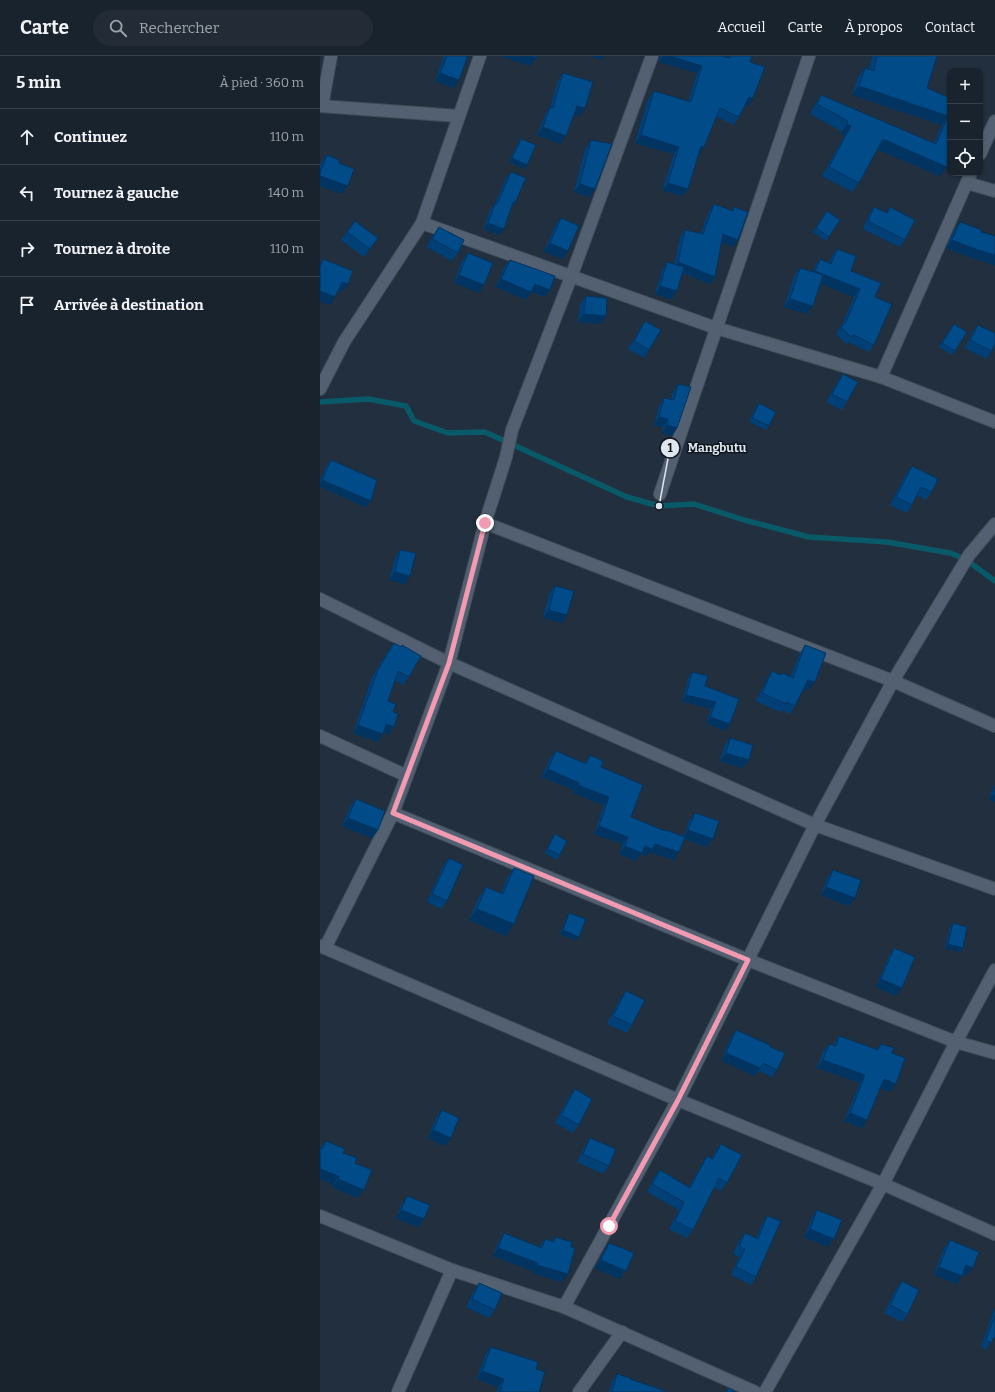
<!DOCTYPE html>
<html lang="fr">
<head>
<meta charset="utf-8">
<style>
  :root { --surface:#19232e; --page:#222b36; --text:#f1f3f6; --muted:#9fa4aa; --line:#37404a }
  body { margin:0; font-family:Bitter,serif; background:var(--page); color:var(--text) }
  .controls { position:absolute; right:12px; top:12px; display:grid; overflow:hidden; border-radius:8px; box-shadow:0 1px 3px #0004 }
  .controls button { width:36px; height:36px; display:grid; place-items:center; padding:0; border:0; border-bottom:1px solid var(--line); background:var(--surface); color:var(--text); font:20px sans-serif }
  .stop { position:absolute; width:12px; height:12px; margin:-9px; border:3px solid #f19ab1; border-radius:50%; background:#fff }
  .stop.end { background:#f19ab1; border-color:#fff; box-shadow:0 1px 4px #0008 }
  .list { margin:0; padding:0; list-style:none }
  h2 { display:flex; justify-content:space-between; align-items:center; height:52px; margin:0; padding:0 16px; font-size:17px }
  h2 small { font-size:13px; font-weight:400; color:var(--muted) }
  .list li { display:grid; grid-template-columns:26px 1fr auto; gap:12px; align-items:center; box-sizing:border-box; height:56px; padding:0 16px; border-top:1px solid var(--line) }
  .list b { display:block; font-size:15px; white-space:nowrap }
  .list em { font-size:13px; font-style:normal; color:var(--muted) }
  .icon { flex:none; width:22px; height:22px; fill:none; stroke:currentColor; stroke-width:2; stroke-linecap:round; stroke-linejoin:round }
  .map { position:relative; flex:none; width:675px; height:1336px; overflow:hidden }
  header { display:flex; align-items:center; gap:24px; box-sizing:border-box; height:56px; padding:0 20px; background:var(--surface); border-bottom:1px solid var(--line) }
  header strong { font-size:19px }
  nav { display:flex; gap:22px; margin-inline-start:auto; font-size:14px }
  .search { width:280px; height:36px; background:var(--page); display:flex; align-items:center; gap:10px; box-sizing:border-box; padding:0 14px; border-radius:22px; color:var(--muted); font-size:15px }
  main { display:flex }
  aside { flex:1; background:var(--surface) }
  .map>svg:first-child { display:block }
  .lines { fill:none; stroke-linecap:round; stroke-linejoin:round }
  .stream { stroke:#095a68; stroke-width:5.5 }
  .minor-casing { stroke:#414d59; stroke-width:14 }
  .minor { stroke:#526071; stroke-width:12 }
  .wall { fill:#014076 }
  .shaded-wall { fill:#013460 }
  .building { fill:#014b89; stroke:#013460 }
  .route { stroke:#f19ab1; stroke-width:5 }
  .leader { fill:none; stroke:#dee6f0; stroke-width:1.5 }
  .callout-dot { fill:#dee6f0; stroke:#10161d; stroke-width:1.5 }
  .mark-label { font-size:12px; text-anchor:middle; font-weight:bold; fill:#111 }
  .callout-label { font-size:12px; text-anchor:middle; font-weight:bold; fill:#dee6f0; stroke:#10161d; stroke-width:3; stroke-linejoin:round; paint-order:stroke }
</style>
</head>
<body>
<header>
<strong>Carte</strong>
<div class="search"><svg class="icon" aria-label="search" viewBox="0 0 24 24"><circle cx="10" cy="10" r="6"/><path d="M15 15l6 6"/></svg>Rechercher</div>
<nav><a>Accueil</a><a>Carte</a><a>À propos</a><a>Contact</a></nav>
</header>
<main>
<aside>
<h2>5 min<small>À pied · 360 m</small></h2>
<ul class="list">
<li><svg class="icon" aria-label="ahead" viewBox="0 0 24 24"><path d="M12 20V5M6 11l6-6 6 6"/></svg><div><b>Continuez</b></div><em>110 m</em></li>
<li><svg class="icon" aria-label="left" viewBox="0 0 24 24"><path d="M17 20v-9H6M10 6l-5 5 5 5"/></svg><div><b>Tournez à gauche</b></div><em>140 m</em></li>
<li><svg class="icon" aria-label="right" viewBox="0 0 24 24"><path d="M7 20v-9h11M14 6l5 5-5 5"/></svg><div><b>Tournez à droite</b></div><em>110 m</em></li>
<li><svg class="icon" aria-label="arrive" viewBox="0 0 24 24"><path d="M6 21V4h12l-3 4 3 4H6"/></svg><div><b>Arrivée à destination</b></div></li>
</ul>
</aside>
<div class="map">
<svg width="675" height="1336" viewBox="0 0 675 1336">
  <rect width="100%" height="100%" fill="#212f3e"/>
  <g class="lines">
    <polyline class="stream" points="0,346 48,343 86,350 94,365 128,377 165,376 307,441 339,450 374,448 424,464 489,481 567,486 630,497 645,503 675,525"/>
    <defs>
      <g id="minor">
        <polyline points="0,50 138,60"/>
        <polyline points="2,50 11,0"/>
        <polyline points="660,98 675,65"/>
        <polyline points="647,127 675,135"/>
        <polyline points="102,167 396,272 561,321 675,366"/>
        <polyline points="561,321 651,117"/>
        <polyline points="0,333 24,286 102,167 160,0"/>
        <polyline points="340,438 489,0"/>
        <polyline points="165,467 573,625 675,670"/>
        <polyline points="0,543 129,607 495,769 675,833"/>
        <polyline points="0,680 87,720"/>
        <polyline points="73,757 428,904 636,986 675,997"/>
        <polyline points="0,890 358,1044 563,1128 675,1178"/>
        <polyline points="5,892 73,757 129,607 165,467 186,401 192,374 251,221 332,0"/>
        <polyline points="0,1160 132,1214 244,1251 435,1336"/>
        <polyline points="244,1251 358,1044 495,769 573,625 649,499 675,468"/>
        <polyline points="78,1336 132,1214"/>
        <polyline points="259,1336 302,1276"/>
        <polyline points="445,1336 563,1128 636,986 675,914"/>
      </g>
    </defs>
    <use href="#minor" class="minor-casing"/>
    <use href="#minor" class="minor"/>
  </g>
  <g class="wall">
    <polygon points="124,0 148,0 139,24 134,32 115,25"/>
    <polygon points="340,0 401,0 407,2 407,0 432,0 430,6 433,42 428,50 425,49 419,61 414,69 397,61 379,99 378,99 368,133 362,140 342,134 354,98 315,87 328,43 334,35 368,46 377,17 339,6"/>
    <polygon points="552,0 617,0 607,32 630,42 620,120 557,93 539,127 532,136 502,120 525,79 520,78 521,75 490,58 495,49 501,39 614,87 622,69 532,39 538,21 545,12 549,13"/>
    <polygon points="243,17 260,60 254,59 246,80 240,88 217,79 225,59 230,51 238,25"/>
    <polygon points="201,83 205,113 189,106 198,87"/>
    <polygon points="271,84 270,141 254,136 265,92"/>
    <polygon points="7,99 19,107 22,138 0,130 0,110 1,107"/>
    <polygon points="191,116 195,147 191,153 179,179 163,173 170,154 175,148 186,122"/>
    <polygon points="394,148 412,155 414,151 418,184 413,191 401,186 395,221 391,228 362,217 352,243 335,238 342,214 347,206 354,208 360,181 365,174 381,177 389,155"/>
    <polygon points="554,151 567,157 570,151 585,184 580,191 543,173 549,158"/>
    <polygon points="507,155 520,164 506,185 493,176"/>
    <polygon points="241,162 242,203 224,195 235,170"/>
    <polygon points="640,166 661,176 675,180 675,209 652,202 626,192 634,174"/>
    <polygon points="119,171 138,197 132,205 107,191 113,179"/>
    <polygon points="27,176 58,182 44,201 21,184"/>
    <polygon points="517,193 531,215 555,241 554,289 549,296 528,286 526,288 516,278 522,269 534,241 500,227 487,258 464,251 474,220 480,212 493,216 495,211 500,203 509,207 512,200"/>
    <polygon points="148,197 164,229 159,237 134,227 142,205"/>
    <polygon points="190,204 230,234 225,241 211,236 206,244 176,231 184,211"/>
    <polygon points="266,240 286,260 280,268 258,266 260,248"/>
    <polygon points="325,265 329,294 324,302 308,293 320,273"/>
    <polygon points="658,269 672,295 666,303 645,292 652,277"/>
    <polygon points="631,272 635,295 632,299 619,291"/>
    <polygon points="523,318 527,346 522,354 506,346 518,325"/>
    <polygon points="358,328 357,372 352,380 342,377 343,371 334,369 339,350 344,342 351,343 353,336"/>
    <polygon points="439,347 449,370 446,374 429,366 436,351"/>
    <polygon points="11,404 51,445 46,451 0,431 0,425 6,411"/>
    <polygon points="592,410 612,436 606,444 597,439 592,449 587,457 570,449 586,418"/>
    <polygon points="80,494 90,520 85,528 69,524 75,502"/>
    <polygon points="235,530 247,559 242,567 223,562 229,538"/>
    <polygon points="74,587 89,621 83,629 75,624 68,645 73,656 68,679 63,677 58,686 33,677 52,621 68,595"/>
    <polygon points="485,589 489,634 484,632 475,650 470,658 462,654 460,656 436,645 447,623 452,615 461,619 463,617 470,621 480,597"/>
    <polygon points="372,616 385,630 410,668 405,675 386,667 391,653 362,645 368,623"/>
    <polygon points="410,682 423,712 400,705 404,690"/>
    <polygon points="236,695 264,707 270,699 281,711 311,761 345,775 346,774 364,780 369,765 375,757 387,791 364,783 359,796 354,804 330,796 327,800 321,798 316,805 299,798 303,788 274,778 284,749 253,737 254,734 222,721 230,702"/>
    <polygon points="675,728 675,746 669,743"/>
    <polygon points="36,743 58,774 52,782 22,770 30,751"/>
    <polygon points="235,778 240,799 237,804 225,797"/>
    <polygon points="129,802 127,845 121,853 107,846 123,810"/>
    <polygon points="194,812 194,868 186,880 149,864 158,843 166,831 181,837 186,824"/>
    <polygon points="513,814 529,850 501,839 507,822"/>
    <polygon points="249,857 256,885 240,878 247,861"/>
    <polygon points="633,867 643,892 640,896 625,892 630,871"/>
    <polygon points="574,892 576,940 556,931 569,900"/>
    <polygon points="306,935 312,969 307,977 287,968 300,943"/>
    <polygon points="416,974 450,991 457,1014 452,1021 439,1015 435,1020 401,1004 411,982"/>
    <polygon points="519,980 557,994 561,988 572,997 576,1028 571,1036 560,1032 547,1064 542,1072 524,1065 540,1027 497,1012 503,995 509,988 513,989"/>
    <polygon points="255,1033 259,1069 253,1077 235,1067 249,1041"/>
    <polygon points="122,1054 131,1082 125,1090 108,1082 116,1062"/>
    <polygon points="270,1082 289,1110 283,1118 257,1106 265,1090"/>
    <polygon points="6,1085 23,1097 35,1107 38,1142 12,1131 13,1128 0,1123 0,1092"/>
    <polygon points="401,1088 407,1127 401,1135 394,1131 373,1174 367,1182 349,1173 359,1154 327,1136 334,1122 340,1114 369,1131 382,1108 387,1100 392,1103 395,1096"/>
    <polygon points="87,1140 98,1171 76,1162 82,1148"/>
    <polygon points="497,1154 514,1183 508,1191 484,1181 492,1162"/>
    <polygon points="447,1160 436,1221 431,1229 411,1219 419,1201 413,1198 419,1185 425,1177 436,1182 442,1168"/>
    <polygon points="184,1177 219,1191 225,1183 232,1185 235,1181 242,1226 212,1217 213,1215 173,1200 179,1185"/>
    <polygon points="630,1184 647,1220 643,1218 637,1228 614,1219 624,1192"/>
    <polygon points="289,1187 306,1215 300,1223 275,1212 284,1195"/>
    <polygon points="582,1225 588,1258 582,1266 564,1257 576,1233"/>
    <polygon points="159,1227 175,1254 169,1262 146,1251 154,1235"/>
    <polygon points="675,1251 675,1280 666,1294 661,1291"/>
    <polygon points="171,1291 216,1313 219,1336 177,1336 178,1331 157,1323 165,1299"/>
    <polygon points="297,1318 310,1323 344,1336 289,1336 292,1326"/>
  </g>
  <g class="shaded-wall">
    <polygon points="180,0 209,0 216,2 210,10"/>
    <polygon points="270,0 284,0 281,4"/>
    <polygon points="343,0 350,0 382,10 377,17 339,6"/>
    <polygon points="120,17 139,24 134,32 115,25"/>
    <polygon points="539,30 628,60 622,69 532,39"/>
    <polygon points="429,41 433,42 428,50 423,48"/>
    <polygon points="257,50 265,52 260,60 251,58"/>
    <polygon points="527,68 531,70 525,79 520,78"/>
    <polygon points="223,71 246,80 240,88 217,79"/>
    <polygon points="321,79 359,91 354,98 315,87"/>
    <polygon points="563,83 627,111 620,120 556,93"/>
    <polygon points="381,90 384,91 379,99 376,98"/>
    <polygon points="192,102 207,109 205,113 189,106"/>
    <polygon points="0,120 28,130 22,138 0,130"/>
    <polygon points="348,127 368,133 362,140 342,134"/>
    <polygon points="260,128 275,133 270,141 254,136"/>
    <polygon points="193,146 195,147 191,153"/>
    <polygon points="168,167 184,173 179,179 163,173"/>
    <polygon points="403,178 418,184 413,191 398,185"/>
    <polygon points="632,184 675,199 675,209 652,202 626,192"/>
    <polygon points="230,187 248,195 242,203 224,195"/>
    <polygon points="358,206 395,221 391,228 353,213"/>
    <polygon points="495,215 540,233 534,241 490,223"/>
    <polygon points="139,219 164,229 159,237 134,227"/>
    <polygon points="181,223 211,236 206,244 176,231"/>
    <polygon points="22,226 28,228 22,236 16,234"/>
    <polygon points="215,228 230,234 225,241 210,235"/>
    <polygon points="340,230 357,235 352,243 335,238"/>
    <polygon points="0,235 15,241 10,249 0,246"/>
    <polygon points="470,243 493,250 487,258 464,251"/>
    <polygon points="264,258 286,260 280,268 258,266"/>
    <polygon points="339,361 348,363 343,371 334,369"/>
    <polygon points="347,369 357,372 352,380 342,377"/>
    <polygon points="2,424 51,445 46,451 0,431 0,427"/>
    <polygon points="75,516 90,520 85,528 69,524"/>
    <polygon points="229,554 247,559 242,567 223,562"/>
    <polygon points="488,624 495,626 489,634 482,632"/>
    <polygon points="366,639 396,646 391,653 362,645"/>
    <polygon points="390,661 410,668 405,675 386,667"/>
    <polygon points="66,668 74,671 68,679 61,676"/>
    <polygon points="38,669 63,678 58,686 33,677"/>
    <polygon points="406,697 429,704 423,712 400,705"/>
    <polygon points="228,713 259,727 254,734 222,721"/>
    <polygon points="258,729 289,741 284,749 253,737"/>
    <polygon points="672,739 675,740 675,746 669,743"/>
    <polygon points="28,762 58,774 52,782 22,770"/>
    <polygon points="279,770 308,781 303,788 274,778"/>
    <polygon points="368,774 393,783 387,791 363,782"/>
    <polygon points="335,788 359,796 354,804 330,796 327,800 321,798 316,805 299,798 305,790 325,790"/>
    <polygon points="506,831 535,842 529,850 501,839"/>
    <polygon points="157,853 194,868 186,880 149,864"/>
    <polygon points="243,874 259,881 256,885 240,878"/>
    <polygon points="628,888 643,892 640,896 625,892"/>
    <polygon points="561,923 582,932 576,940 556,931"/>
    <polygon points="406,997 440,1012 435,1020 401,1004"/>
    <polygon points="503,1004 545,1019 540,1027 497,1012"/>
    <polygon points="564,1023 576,1028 571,1036 558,1031"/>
    <polygon points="530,1057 547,1064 542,1072 524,1065"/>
    <polygon points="113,1074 131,1082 125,1090 108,1082"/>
    <polygon points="0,1113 19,1120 13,1128 0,1123"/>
    <polygon points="18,1123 44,1134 38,1142 12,1131"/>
    <polygon points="81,1154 104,1163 98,1171 76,1162"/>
    <polygon points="490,1173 514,1183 508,1191 484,1181"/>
    <polygon points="178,1192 218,1207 213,1215 173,1200"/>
    <polygon points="281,1204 306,1215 300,1223 275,1212"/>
    <polygon points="217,1209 248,1218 242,1226 212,1217"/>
    <polygon points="646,1209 653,1212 647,1220 641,1217"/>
    <polygon points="619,1211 642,1220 637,1228 614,1219"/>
    <polygon points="162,1315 184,1323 178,1331 157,1323"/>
  </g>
  <g class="building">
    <polygon points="127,0 148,0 139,24 120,17"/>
    <polygon points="209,0 217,0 216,2"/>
    <polygon points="350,0 401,0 410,2 410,0 432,0 430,6 445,11 433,42 429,41 419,61 400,52 384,91 381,90 368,133 348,127 359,91 321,79 334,35 371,46 382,10"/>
    <polygon points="557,0 617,0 607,32 630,42 630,103 627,111 563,83 539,127 509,111 531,70 527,68 528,65 497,48 501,39 616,88 628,60 539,30 545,12 554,15"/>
    <polygon points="243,17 273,26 265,52 257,50 246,80 223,71 230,51 233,52"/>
    <polygon points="201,83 216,89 207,109 192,102"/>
    <polygon points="271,84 292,88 275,133 260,128"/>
    <polygon points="7,99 19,104 19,107 34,113 28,130 0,120 0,117"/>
    <polygon points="191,116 206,122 195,147 193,146 184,173 168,167 175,148 177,148"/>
    <polygon points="394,148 413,155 414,151 428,156 418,184 403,178 395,221 358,206 365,174 383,178"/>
    <polygon points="554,151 567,157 570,151 595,164 585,184 548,165"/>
    <polygon points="507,155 520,164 509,181 496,172"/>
    <polygon points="241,162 259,170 248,195 230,187"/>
    <polygon points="35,165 58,182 50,193 27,176"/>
    <polygon points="640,166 662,174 661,176 675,180 675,199 658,194 632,184"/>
    <polygon points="119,171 144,184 138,197 112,183"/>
    <polygon points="517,193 536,200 531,215 561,227 555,241 572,248 554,289 534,279 531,281 521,271 526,266 540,233 495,215 500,203 511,208"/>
    <polygon points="148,197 173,207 164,229 139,219"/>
    <polygon points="3,203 33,215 28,228 22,226 15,241 0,235 0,210"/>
    <polygon points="190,204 235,220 230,234 215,228 211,236 181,223"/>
    <polygon points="347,206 364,211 357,235 340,230"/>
    <polygon points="480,212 503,219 493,250 470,243"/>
    <polygon points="266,240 287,242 286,260 264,258"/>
    <polygon points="325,265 341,274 329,294 314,285"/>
    <polygon points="634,268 647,276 635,295 622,287"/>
    <polygon points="658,269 675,277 675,288 672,295 650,284"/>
    <polygon points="523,318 538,326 527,346 512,338"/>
    <polygon points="358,328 371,331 357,372 347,369 348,363 339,361 344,342 354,344"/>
    <polygon points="439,347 456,356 449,370 432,362"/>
    <polygon points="11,404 57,424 51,445 2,424"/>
    <polygon points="592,410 618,423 612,436 601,431 592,449 576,441"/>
    <polygon points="80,494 96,497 90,520 75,516"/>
    <polygon points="235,530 254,535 247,559 229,554"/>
    <polygon points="74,587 81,591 82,589 101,600 89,621 78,615 68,645 76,648 73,656 78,658 74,671 66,668 63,678 38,669 58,614"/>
    <polygon points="485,589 506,597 495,626 488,624 475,650 467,646 466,648 442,637 452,615 461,619 463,617 473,622"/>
    <polygon points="372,616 388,620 385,630 419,643 410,668 390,661 396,646 366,639"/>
    <polygon points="410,682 433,689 429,704 406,697"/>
    <polygon points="236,695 266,708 270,699 283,705 281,711 323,729 311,761 345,775 346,774 365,781 359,796 335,788 332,793 325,790 322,797 305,790 308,781 279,770 289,741 258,729 259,727 228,713"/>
    <polygon points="675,730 675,740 672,739"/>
    <polygon points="36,743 65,755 58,774 28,762"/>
    <polygon points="375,757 399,765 393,783 368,774"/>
    <polygon points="235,778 247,785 240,799 227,793"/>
    <polygon points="129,802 143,809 127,845 112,838"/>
    <polygon points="194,812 214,820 194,868 157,853 166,831 183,838"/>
    <polygon points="513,814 541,824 535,842 506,831"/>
    <polygon points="249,857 266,863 259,881 243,874"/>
    <polygon points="633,867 647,871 643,892 628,888"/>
    <polygon points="574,892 595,901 582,932 561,923"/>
    <polygon points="306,935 325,944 312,969 293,960"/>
    <polygon points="416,974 450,989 450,991 465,997 457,1014 443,1007 440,1012 406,997"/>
    <polygon points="519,980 558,994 561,988 574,992 572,997 585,1002 576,1028 564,1023 547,1064 530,1057 545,1019 503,1004 509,988 516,990"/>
    <polygon points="255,1033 272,1043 259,1069 241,1059"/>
    <polygon points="122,1054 139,1062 131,1082 113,1074"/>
    <polygon points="270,1082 296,1093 289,1110 263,1098"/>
    <polygon points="6,1085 25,1093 23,1097 37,1102 35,1107 52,1114 44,1134 18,1123 19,1120 0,1113 0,1092 2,1093"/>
    <polygon points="401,1088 422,1099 407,1127 399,1122 373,1174 355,1165 364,1146 332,1128 340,1114 370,1132 387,1100 393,1103"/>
    <polygon points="87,1140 110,1149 104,1163 81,1154"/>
    <polygon points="497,1154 522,1164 514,1183 490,1173"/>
    <polygon points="447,1160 461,1165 436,1221 416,1211 425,1193 419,1190 425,1177 438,1183"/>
    <polygon points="184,1177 222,1192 225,1183 234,1186 235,1181 252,1186 251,1191 255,1192 248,1218 217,1209 218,1207 178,1192"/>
    <polygon points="630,1184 659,1196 653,1212 646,1209 642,1220 619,1211"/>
    <polygon points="289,1187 314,1197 306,1215 281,1204"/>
    <polygon points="582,1225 599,1234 588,1258 570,1249"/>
    <polygon points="159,1227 182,1237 175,1254 152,1243"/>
    <polygon points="675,1259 675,1280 671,1287 666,1284"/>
    <polygon points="171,1291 218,1306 216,1313 225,1316 219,1336 180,1336 184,1323 162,1315"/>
    <polygon points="297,1318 310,1322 310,1323 345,1335 344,1336 292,1336"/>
    <polygon points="409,1332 415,1336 406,1336"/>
  </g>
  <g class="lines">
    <polyline class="route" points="165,467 129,607 73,757 428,904 358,1044 289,1170"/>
  </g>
  <path class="leader" d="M339 450L350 392"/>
  <g class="callout-dot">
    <circle cx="339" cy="450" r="4"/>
    <circle cx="350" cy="392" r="10"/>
  </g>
  <g class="mark-label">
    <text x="350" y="396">1</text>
  </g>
  <g class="callout-label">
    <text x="397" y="396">Mangbutu</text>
  </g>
</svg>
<div class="controls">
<button>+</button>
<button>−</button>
<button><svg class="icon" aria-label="locate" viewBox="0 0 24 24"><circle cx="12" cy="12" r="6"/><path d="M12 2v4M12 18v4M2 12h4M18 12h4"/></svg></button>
</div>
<div class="stop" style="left:289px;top:1170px"></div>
<div class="stop end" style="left:165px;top:467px"></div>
</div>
</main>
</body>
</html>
